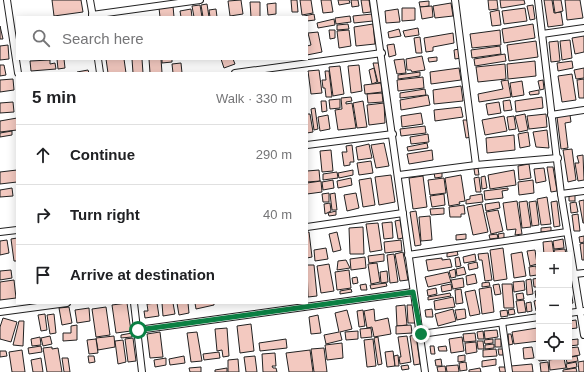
<!DOCTYPE html>
<html lang="en">
<head>
<meta charset="utf-8">
<style>
  :root { --surface:#fff; --page:#f6f6f6; --text:#202124; --muted:#757577; --line:#e0e0e0 }
  body { margin:0; font-family:Arial,sans-serif; background:var(--page); color:var(--text) }
  .controls { position:absolute; right:12px; bottom:12px; display:grid; overflow:hidden; border-radius:0px; box-shadow:0 2px 10px #0003 }
  .controls button { width:36px; height:36px; display:grid; place-items:center; padding:0; border:0; border-bottom:1px solid var(--line); background:var(--surface); color:var(--text); font:20px sans-serif }
  .stop { position:absolute; width:12px; height:12px; margin:-9px; border:3px solid #0b8043; border-radius:50%; background:#fff }
  .stop.end { background:#0b8043; border-color:#fff; box-shadow:0 1px 4px #0008 }
  .list { margin:0; padding:0; list-style:none }
  h2 { display:flex; justify-content:space-between; align-items:center; height:52px; margin:0; padding:0 16px; font-size:17px }
  h2 small { font-size:13px; font-weight:400; color:var(--muted) }
  .list li { display:grid; grid-template-columns:26px 1fr auto; gap:12px; align-items:center; box-sizing:border-box; height:60px; padding:0 16px; border-top:1px solid var(--line) }
  .list b { display:block; font-size:15px; white-space:nowrap }
  .list em { font-size:13px; font-style:normal; color:var(--muted) }
  .icon { flex:none; width:22px; height:22px; fill:none; stroke:currentColor; stroke-width:2; stroke-linecap:round; stroke-linejoin:round }
  .map { position:relative; flex:none; width:584px; height:372px; overflow:hidden }
  .search { position:absolute; background:var(--surface); box-shadow:0 2px 10px #0003; left:16px; top:16px; width:292px; height:44px; display:flex; align-items:center; gap:10px; box-sizing:border-box; padding:0 14px; border-radius:0px; color:var(--muted); font-size:15px }
  .panel { position:absolute; background:var(--surface); box-shadow:0 2px 10px #0003; left:16px; top:72px; width:292px; height:232px; border-radius:0px }
  .map>svg:first-child { display:block }
  .building { fill:#f3c9c0; stroke:#222 }
  .lines { fill:none; stroke-linecap:round; stroke-linejoin:round }
  .street-casing { stroke:#222; stroke-width:8 }
  .street { stroke:#fff; stroke-width:6 }
  .route { stroke:#0b8043; stroke-width:5 }
</style>
</head>
<body>
<div class="map">
<svg width="584" height="372" viewBox="0 0 584 372">
  <rect width="100%" height="100%" fill="#fff"/>
  <g class="building">
    <polygon points="52,0 81,0 83,12 54,16"/>
    <polygon points="241,0 243,14 230,16 228,1"/>
    <polygon points="291,0 297,0 298,12 292,12"/>
    <polygon points="300,0 311,0 313,13 302,15"/>
    <polygon points="321,0 331,0 333,12 323,13"/>
    <polygon points="338,0 349,0 350,3 339,5"/>
    <polygon points="351,0 358,0 359,6 352,7"/>
    <polygon points="361,0 369,0 371,12 363,13"/>
    <polygon points="488,0 497,0 498,9 489,10"/>
    <polygon points="500,0 524,0 525,4 501,8"/>
    <polygon points="544,0 552,0 554,13 561,12 563,25 548,27"/>
    <polygon points="553,0 561,0 563,11 555,13"/>
    <polygon points="565,0 580,0 583,18 567,20"/>
    <polygon points="429,1 429,6 420,7 419,2"/>
    <polygon points="250,2 260,2 260,17 251,17"/>
    <polygon points="276,3 276,14 268,15 267,4"/>
    <polygon points="451,3 453,16 435,18 433,6"/>
    <polygon points="207,4 209,17 203,17 201,5"/>
    <polygon points="200,5 202,17 194,17 192,6"/>
    <polygon points="533,5 535,19 530,20 527,6"/>
    <polygon points="173,6 174,17 160,17 159,8"/>
    <polygon points="432,6 433,17 422,19 420,7"/>
    <polygon points="402,8 415,8 415,20 402,21"/>
    <polygon points="525,8 527,21 504,24 502,11"/>
    <polygon points="191,9 192,17 181,17 180,11"/>
    <polygon points="216,9 217,17 210,17 209,10"/>
    <polygon points="398,9 400,22 386,23 385,11"/>
    <polygon points="499,10 501,25 492,26 490,12"/>
    <polygon points="314,14 315,20 307,21 307,17 299,17"/>
    <polygon points="372,14 373,21 354,23 353,16"/>
    <polygon points="350,16 351,22 336,24 335,18"/>
    <polygon points="334,19 335,25 318,28 317,23"/>
    <polygon points="348,24 349,29 337,30 337,25"/>
    <polygon points="373,24 375,44 356,46 354,27"/>
    <polygon points="533,24 535,38 504,43 502,29"/>
    <polygon points="0,26 3,39 0,39"/>
    <polygon points="418,28 419,35 405,37 403,31"/>
    <polygon points="399,29 401,36 389,38 388,32"/>
    <polygon points="329,30 335,30 335,38 330,39"/>
    <polygon points="349,30 351,46 339,48 337,31"/>
    <polygon points="500,30 501,45 472,48 470,34"/>
    <polygon points="318,32 322,52 307,55 307,46 311,45 308,33"/>
    <polygon points="453,33 454,43 433,47 433,51 426,52 424,38"/>
    <polygon points="584,36 584,52 575,54 572,38"/>
    <polygon points="420,37 422,53 416,53 414,38"/>
    <polygon points="570,40 572,58 562,60 560,41"/>
    <polygon points="536,41 538,57 509,61 507,45"/>
    <polygon points="558,41 560,61 551,62 549,42"/>
    <polygon points="394,44 396,55 389,57 387,45"/>
    <polygon points="8,45 9,59 0,60 0,46"/>
    <polygon points="500,46 501,54 472,58 471,50"/>
    <polygon points="459,49 461,58 455,59 454,50"/>
    <polygon points="505,54 506,61 475,66 474,59"/>
    <polygon points="422,56 425,70 412,72 411,70 407,70 406,59"/>
    <polygon points="437,57 437,61 429,62 428,58"/>
    <polygon points="57,59 64,59 65,68 58,69"/>
    <polygon points="106,59 124,59 126,73 108,73"/>
    <polygon points="132,59 142,59 143,73 133,73"/>
    <polygon points="149,59 161,59 162,73 150,73"/>
    <polygon points="162,59 172,59 172,62 162,63"/>
    <polygon points="221,59 233,59 235,64 224,68"/>
    <polygon points="404,59 406,73 397,74 394,60"/>
    <polygon points="50,60 50,64 55,63 56,69 31,71 30,61"/>
    <polygon points="535,61 536,76 508,79 507,64"/>
    <polygon points="572,61 573,68 558,71 557,63"/>
    <polygon points="181,63 182,73 173,73 172,64"/>
    <polygon points="373,63 379,63 382,82 378,83"/>
    <polygon points="505,64 506,79 478,82 476,67"/>
    <polygon points="0,65 4,65 6,75 0,76"/>
    <polygon points="359,65 362,91 351,93 348,66"/>
    <polygon points="340,66 344,94 333,96 329,67"/>
    <polygon points="374,68 377,82 372,84 369,70"/>
    <polygon points="459,68 461,80 431,84 430,72"/>
    <polygon points="584,68 584,78 576,79 574,70"/>
    <polygon points="88,70 89,73 78,73 77,72"/>
    <polygon points="319,70 322,93 311,94 308,71"/>
    <polygon points="325,71 329,71 332,97 326,97 325,88 323,88 322,80 326,80"/>
    <polygon points="420,72 420,76 398,79 398,75"/>
    <polygon points="572,74 576,100 562,102 558,76"/>
    <polygon points="423,77 424,88 398,91 397,80"/>
    <polygon points="13,79 14,90 0,92 0,80"/>
    <polygon points="584,79 584,98 579,98 577,80"/>
    <polygon points="508,80 511,97 479,102 478,94 503,89 501,81"/>
    <polygon points="543,80 544,89 540,90 538,81"/>
    <polygon points="522,81 524,95 512,97 510,83"/>
    <polygon points="381,83 382,92 365,94 364,85"/>
    <polygon points="461,86 463,101 434,104 433,90"/>
    <polygon points="425,89 426,95 400,98 400,93"/>
    <polygon points="539,90 539,94 530,95 529,92"/>
    <polygon points="382,93 383,102 368,103 367,94"/>
    <polygon points="428,95 430,105 401,110 400,100"/>
    <polygon points="351,97 352,101 346,102 346,104 352,103 356,128 338,130 335,110 342,109 341,98"/>
    <polygon points="542,97 543,108 516,112 515,101"/>
    <polygon points="340,99 340,108 330,109 329,100"/>
    <polygon points="510,100 512,110 504,111 503,101"/>
    <polygon points="321,101 326,101 327,111 322,112"/>
    <polygon points="363,101 367,127 357,128 353,103"/>
    <polygon points="13,102 14,112 0,113 0,103"/>
    <polygon points="499,102 501,113 488,115 486,104"/>
    <polygon points="384,103 385,123 369,125 367,105"/>
    <polygon points="461,107 463,117 435,121 434,110"/>
    <polygon points="315,108 318,129 314,130 311,109"/>
    <polygon points="421,113 423,124 402,127 401,116"/>
    <polygon points="307,114 310,114 313,132 307,133"/>
    <polygon points="525,114 528,130 519,132 515,116"/>
    <polygon points="546,114 547,127 529,129 527,116"/>
    <polygon points="328,115 330,129 320,131 318,117"/>
    <polygon points="570,115 571,122 565,123 568,148 561,149 557,117"/>
    <polygon points="504,116 507,131 485,135 482,120"/>
    <polygon points="514,116 516,129 509,130 507,117"/>
    <polygon points="17,118 17,130 0,132 0,121"/>
    <polygon points="463,120 467,120 471,137 466,138"/>
    <polygon points="425,126 426,133 401,136 400,129"/>
    <polygon points="547,130 549,148 536,147 533,132"/>
    <polygon points="12,131 12,135 0,137 0,133"/>
    <polygon points="528,132 530,146 520,148 518,134"/>
    <polygon points="428,134 429,142 411,144 410,137"/>
    <polygon points="514,135 515,150 487,153 486,138"/>
    <polygon points="384,143 389,166 376,168 371,145"/>
    <polygon points="427,143 428,148 408,151 407,147"/>
    <polygon points="369,144 372,158 358,160 356,147"/>
    <polygon points="352,145 354,162 350,162 350,165 344,166 342,152 347,152 346,146"/>
    <polygon points="572,149 576,180 568,182 563,150"/>
    <polygon points="331,150 333,171 322,172 320,151"/>
    <polygon points="432,150 433,160 409,164 407,154"/>
    <polygon points="583,155 584,180 578,181 575,163 579,163 577,156"/>
    <polygon points="371,161 373,173 359,175 357,163"/>
    <polygon points="529,164 531,178 519,180 518,166"/>
    <polygon points="547,167 553,167 557,191 551,192"/>
    <polygon points="478,168 479,175 475,175 474,169"/>
    <polygon points="544,168 546,181 536,183 534,169"/>
    <polygon points="17,170 17,182 0,184 0,172"/>
    <polygon points="319,170 320,181 307,182 307,171"/>
    <polygon points="353,170 353,175 339,178 338,173"/>
    <polygon points="514,170 516,185 490,189 488,175"/>
    <polygon points="337,172 338,178 323,180 323,174"/>
    <polygon points="442,172 442,177 435,178 434,173"/>
    <polygon points="391,175 395,202 379,205 375,177"/>
    <polygon points="461,175 465,201 459,202 460,204 449,206 445,178"/>
    <polygon points="423,176 427,207 413,209 409,178"/>
    <polygon points="485,176 487,188 482,189 481,177"/>
    <polygon points="479,177 481,192 476,192 474,178"/>
    <polygon points="351,178 352,185 338,188 337,181"/>
    <polygon points="371,178 375,205 363,207 359,180"/>
    <polygon points="444,178 446,193 430,195 428,180"/>
    <polygon points="333,180 334,188 323,190 322,182"/>
    <polygon points="533,180 534,193 519,195 518,182"/>
    <polygon points="321,181 322,192 307,194 307,183"/>
    <polygon points="12,188 13,196 0,197 0,190"/>
    <polygon points="508,188 508,190 502,191 503,198 485,200 484,191"/>
    <polygon points="329,193 329,202 323,202 322,194"/>
    <polygon points="335,193 337,210 332,210 330,194"/>
    <polygon points="356,193 359,208 347,211 344,195"/>
    <polygon points="444,194 445,205 432,207 430,196"/>
    <polygon points="482,194 483,202 466,204 466,200 470,199 470,196"/>
    <polygon points="575,195 575,201 569,201 569,196"/>
    <polygon points="547,197 551,224 541,225 537,199"/>
    <polygon points="584,200 584,223 583,223 579,201"/>
    <polygon points="517,201 522,234 515,235 516,229 507,230 503,203"/>
    <polygon points="527,201 531,227 522,228 519,202"/>
    <polygon points="536,201 539,225 532,226 529,202"/>
    <polygon points="557,201 560,226 554,227 551,202"/>
    <polygon points="499,202 500,208 486,211 485,204"/>
    <polygon points="576,202 578,212 571,213 570,203"/>
    <polygon points="330,203 331,211 325,214 324,204"/>
    <polygon points="482,204 488,232 473,235 467,207"/>
    <polygon points="464,205 465,214 461,214 461,217 450,217 449,207"/>
    <polygon points="444,208 444,214 431,215 430,209"/>
    <polygon points="498,210 503,231 491,234 486,212"/>
    <polygon points="336,211 336,215 329,216 328,213"/>
    <polygon points="416,211 421,245 415,246 410,212"/>
    <polygon points="578,214 580,231 574,231 572,215"/>
    <polygon points="430,216 432,240 421,241 419,217"/>
    <polygon points="400,220 403,238 398,239 395,221"/>
    <polygon points="392,222 393,238 384,239 382,223"/>
    <polygon points="378,223 382,250 370,252 366,224"/>
    <polygon points="363,227 364,254 350,254 349,228"/>
    <polygon points="551,227 551,231 541,232 541,228"/>
    <polygon points="307,232 309,232 312,257 307,258"/>
    <polygon points="337,232 341,250 333,252 329,234"/>
    <polygon points="504,233 504,238 499,239 498,234"/>
    <polygon points="466,234 466,239 456,240 456,235"/>
    <polygon points="497,234 498,238 490,239 489,235"/>
    <polygon points="584,236 584,242 580,243 579,237"/>
    <polygon points="17,238 17,261 14,261 11,239"/>
    <polygon points="563,239 564,248 554,249 553,241"/>
    <polygon points="7,240 9,253 0,255 0,241"/>
    <polygon points="401,240 402,251 385,253 384,242"/>
    <polygon points="552,241 554,255 544,255 543,242"/>
    <polygon points="584,243 584,260 582,260 580,244"/>
    <polygon points="326,248 328,259 315,261 314,250"/>
    <polygon points="503,248 507,279 494,281 490,250"/>
    <polygon points="565,249 566,255 555,255 554,250"/>
    <polygon points="535,250 537,264 530,266 527,251"/>
    <polygon points="457,251 458,255 447,257 447,253"/>
    <polygon points="403,252 408,280 400,281 395,254"/>
    <polygon points="522,252 526,276 514,278 511,254"/>
    <polygon points="488,253 492,280 485,281 482,260 479,260 478,254"/>
    <polygon points="384,254 384,261 369,263 368,256"/>
    <polygon points="394,254 398,282 390,283 387,255"/>
    <polygon points="475,254 476,261 464,263 463,257"/>
    <polygon points="365,257 366,268 351,270 350,259"/>
    <polygon points="459,257 461,266 456,267 455,258"/>
    <polygon points="442,258 442,260 450,259 452,267 428,271 426,260"/>
    <polygon points="346,260 350,268 337,270 338,261"/>
    <polygon points="477,262 478,268 469,270 468,264"/>
    <polygon points="377,263 380,282 371,284 368,264"/>
    <polygon points="329,264 334,291 321,293 317,266"/>
    <polygon points="307,265 314,265 317,296 308,297"/>
    <polygon points="536,266 537,275 530,276 529,267"/>
    <polygon points="464,267 466,274 457,276 456,269"/>
    <polygon points="455,269 456,277 451,278 449,271"/>
    <polygon points="11,270 12,278 0,280 0,271"/>
    <polygon points="349,270 351,288 337,290 335,272"/>
    <polygon points="387,271 388,282 381,283 380,272"/>
    <polygon points="448,272 451,282 428,287 425,277"/>
    <polygon points="475,274 477,283 467,285 466,276"/>
    <polygon points="357,277 358,283 353,284 352,278"/>
    <polygon points="463,278 464,287 453,289 451,280"/>
    <polygon points="539,278 539,287 534,287 533,279"/>
    <polygon points="531,279 533,294 527,295 526,280"/>
    <polygon points="14,280 16,298 0,300 0,282"/>
    <polygon points="524,281 525,290 514,292 513,282"/>
    <polygon points="489,282 490,286 482,287 482,283"/>
    <polygon points="386,283 387,286 371,289 370,285"/>
    <polygon points="366,284 367,290 361,290 360,285"/>
    <polygon points="451,284 452,290 442,292 441,286"/>
    <polygon points="499,284 501,294 495,295 493,285"/>
    <polygon points="502,284 512,284 514,308 504,308"/>
    <polygon points="491,287 494,312 482,314 479,289"/>
    <polygon points="436,288 437,294 428,296 427,290"/>
    <polygon points="351,289 352,292 340,294 340,291"/>
    <polygon points="461,289 463,303 456,304 455,290"/>
    <polygon points="475,290 480,314 470,316 465,292"/>
    <polygon points="535,291 539,291 539,298 536,298"/>
    <polygon points="569,292 571,292 573,303 569,304"/>
    <polygon points="450,293 451,296 428,300 428,297"/>
    <polygon points="523,293 524,299 517,300 516,294"/>
    <polygon points="453,297 455,307 435,310 434,301"/>
    <polygon points="524,300 526,312 518,313 516,301"/>
    <polygon points="539,300 539,310 536,311 534,301"/>
    <polygon points="531,302 532,311 527,312 526,303"/>
    <polygon points="127,303 131,331 116,333 112,305"/>
    <polygon points="157,303 159,316 145,318 144,311 148,311 147,304"/>
    <polygon points="162,303 173,303 175,314 163,316"/>
    <polygon points="177,303 188,303 189,313 179,315"/>
    <polygon points="195,303 214,303 214,305 196,309"/>
    <polygon points="405,305 407,325 397,326 396,306"/>
    <polygon points="407,305 414,305 415,323 408,323"/>
    <polygon points="69,307 72,323 62,325 59,308"/>
    <polygon points="106,307 110,335 96,337 92,309"/>
    <polygon points="89,308 90,321 77,323 75,310"/>
    <polygon points="374,309 375,321 388,318 391,334 374,337 372,327 367,328 364,311"/>
    <polygon points="432,309 433,317 426,317 425,310"/>
    <polygon points="453,309 456,321 438,326 435,314"/>
    <polygon points="465,309 466,318 457,320 455,310"/>
    <polygon points="514,309 515,314 509,315 508,310"/>
    <polygon points="347,310 352,329 340,332 342,340 326,344 324,335 339,332 335,313"/>
    <polygon points="363,310 365,326 359,327 357,311"/>
    <polygon points="507,310 508,316 501,317 500,311"/>
    <polygon points="45,314 47,330 41,331 38,315"/>
    <polygon points="54,314 56,333 50,334 47,315"/>
    <polygon points="318,315 321,333 311,334 309,317"/>
    <polygon points="3,318 17,322 11,342 0,339 0,327"/>
    <polygon points="576,320 577,328 569,329 569,321"/>
    <polygon points="19,321 24,321 23,346 13,345"/>
    <polygon points="251,324 254,351 240,353 237,326"/>
    <polygon points="77,325 77,340 63,341 63,333 71,333 71,326"/>
    <polygon points="411,325 412,333 396,334 396,326"/>
    <polygon points="227,328 229,356 223,357 222,350 217,351 215,329"/>
    <polygon points="371,328 372,337 361,338 360,329"/>
    <polygon points="537,328 539,341 514,344 512,332"/>
    <polygon points="497,330 498,337 485,339 484,331"/>
    <polygon points="358,331 358,339 346,340 345,332"/>
    <polygon points="483,331 484,339 478,339 477,332"/>
    <polygon points="160,332 163,357 150,358 147,334"/>
    <polygon points="197,332 202,361 191,362 187,333"/>
    <polygon points="132,333 132,337 121,338 121,335"/>
    <polygon points="475,333 476,341 464,342 463,334"/>
    <polygon points="508,334 511,334 513,344 509,345"/>
    <polygon points="416,335 420,364 414,365 410,336"/>
    <polygon points="50,336 52,344 43,346 41,338"/>
    <polygon points="114,336 115,347 98,350 96,338"/>
    <polygon points="407,336 411,362 400,364 399,357 401,357 398,337"/>
    <polygon points="40,337 41,345 32,346 31,339"/>
    <polygon points="378,337 382,364 378,365 374,338"/>
    <polygon points="462,337 464,351 451,353 449,339"/>
    <polygon points="133,338 136,361 128,362 125,339"/>
    <polygon points="96,339 98,353 89,354 87,340"/>
    <polygon points="286,339 287,348 260,351 259,343"/>
    <polygon points="373,339 376,366 367,367 364,340"/>
    <polygon points="493,339 493,343 485,344 484,340"/>
    <rect x="495" y="339" width="6" height="8"/>
    <polygon points="578,339 578,345 569,346 569,340"/>
    <polygon points="123,340 126,362 118,364 115,341"/>
    <polygon points="477,341 483,341 484,349 478,349"/>
    <polygon points="476,342 477,352 466,354 465,343"/>
    <polygon points="342,343 343,358 327,360 325,345"/>
    <polygon points="494,344 494,348 485,349 485,345"/>
    <polygon points="41,346 42,352 29,354 28,348"/>
    <polygon points="430,346 434,346 435,354 431,354"/>
    <polygon points="446,346 447,351 439,351 438,347"/>
    <polygon points="52,347 52,349 58,348 62,372 47,372 43,348"/>
    <polygon points="532,347 534,358 524,359 523,348"/>
    <polygon points="578,347 580,355 569,357 569,348"/>
    <polygon points="324,348 327,372 314,372 311,349"/>
    <polygon points="496,349 497,356 483,357 483,350"/>
    <polygon points="498,349 503,349 503,355 499,355"/>
    <polygon points="22,350 25,372 12,372 9,352"/>
    <polygon points="310,350 313,372 289,372 286,353"/>
    <polygon points="0,351 6,351 7,356 0,357"/>
    <polygon points="393,351 395,366 387,367 385,352"/>
    <polygon points="219,352 220,358 204,360 203,354"/>
    <polygon points="275,353 276,366 272,366 273,368 276,368 277,372 263,372 262,354"/>
    <polygon points="398,355 399,366 395,366 394,356"/>
    <polygon points="465,355 465,361 458,362 458,356"/>
    <polygon points="88,356 94,356 95,362 89,363"/>
    <polygon points="184,356 185,363 170,365 169,359"/>
    <polygon points="255,356 257,372 246,372 244,357"/>
    <polygon points="577,356 578,361 567,363 566,358"/>
    <polygon points="538,357 546,357 547,360 539,361"/>
    <polygon points="41,358 43,372 33,372 31,360"/>
    <polygon points="62,358 68,358 70,372 64,372"/>
    <polygon points="166,358 166,365 155,367 154,360"/>
    <polygon points="564,358 566,368 550,370 549,360"/>
    <polygon points="238,359 239,372 228,372 228,360"/>
    <polygon points="441,359 442,366 436,366 435,360"/>
    <polygon points="496,359 496,365 482,367 482,361"/>
    <polygon points="584,361 584,372 579,372 578,362"/>
    <polygon points="466,362 467,370 460,371 459,363"/>
    <polygon points="548,362 549,372 541,372 540,363"/>
    <polygon points="576,362 577,367 567,369 566,364"/>
    <polygon points="532,364 533,372 511,372 511,366"/>
    <polygon points="408,365 409,369 402,370 401,366"/>
    <polygon points="458,365 459,372 447,372 446,366"/>
    <polygon points="445,366 446,372 438,372 437,367"/>
    <polygon points="201,367 201,372 190,372 189,368"/>
    <polygon points="499,367 505,367 506,372 500,372"/>
    <polygon points="227,368 227,372 215,372 215,370"/>
    <polygon points="480,368 481,372 469,372 469,370"/>
    <polygon points="576,368 577,372 563,372 563,370"/>
  </g>
  <g class="lines">
    <defs>
      <g id="street">
        <polyline points="7,0 18,73"/>
        <polyline points="90,0 93,17"/>
        <polyline points="373,0 425,372"/>
        <polyline points="455,0 476,165"/>
        <polyline points="538,0 561,194 584,335"/>
        <polyline points="92,15 200,0"/>
        <polyline points="542,34 584,28"/>
        <polyline points="98,59 100,73"/>
        <polyline points="235,73 382,53"/>
        <polyline points="551,115 584,110"/>
        <polyline points="307,145 393,134"/>
        <polyline points="399,175 476,165 558,158"/>
        <polyline points="561,194 584,191"/>
        <polyline points="307,227 403,213"/>
        <polyline points="0,232 17,230"/>
        <polyline points="408,255 567,232"/>
        <polyline points="575,274 584,273"/>
        <polyline points="134,303 142,372"/>
        <polyline points="0,312 67,303"/>
        <polyline points="569,313 584,311"/>
        <polyline points="502,322 509,372"/>
        <polyline points="138,330 413,292"/>
        <polyline points="421,334 539,317"/>
      </g>
    </defs>
    <use href="#street" class="street-casing"/>
    <use href="#street" class="street"/>
  </g>
  <g class="lines">
    <polyline class="route" points="138,330 413,292 421,334"/>
  </g>
</svg>
<div class="controls">
<button>+</button>
<button>−</button>
<button><svg class="icon" aria-label="locate" viewBox="0 0 24 24"><circle cx="12" cy="12" r="6"/><path d="M12 2v4M12 18v4M2 12h4M18 12h4"/></svg></button>
</div>
<div class="stop" style="left:138px;top:330px"></div>
<div class="stop end" style="left:421px;top:334px"></div>
<div class="search"><svg class="icon" aria-label="search" viewBox="0 0 24 24"><circle cx="10" cy="10" r="6"/><path d="M15 15l6 6"/></svg>Search here</div>
<section class="panel">
<h2>5 min<small>Walk · 330 m</small></h2>
<ul class="list">
<li><svg class="icon" aria-label="ahead" viewBox="0 0 24 24"><path d="M12 20V5M6 11l6-6 6 6"/></svg><div><b>Continue</b></div><em>290 m</em></li>
<li><svg class="icon" aria-label="right" viewBox="0 0 24 24"><path d="M7 20v-9h11M14 6l5 5-5 5"/></svg><div><b>Turn right</b></div><em>40 m</em></li>
<li><svg class="icon" aria-label="arrive" viewBox="0 0 24 24"><path d="M6 21V4h12l-3 4 3 4H6"/></svg><div><b>Arrive at destination</b></div></li>
</ul>
</section>
</div>
</body>
</html>
